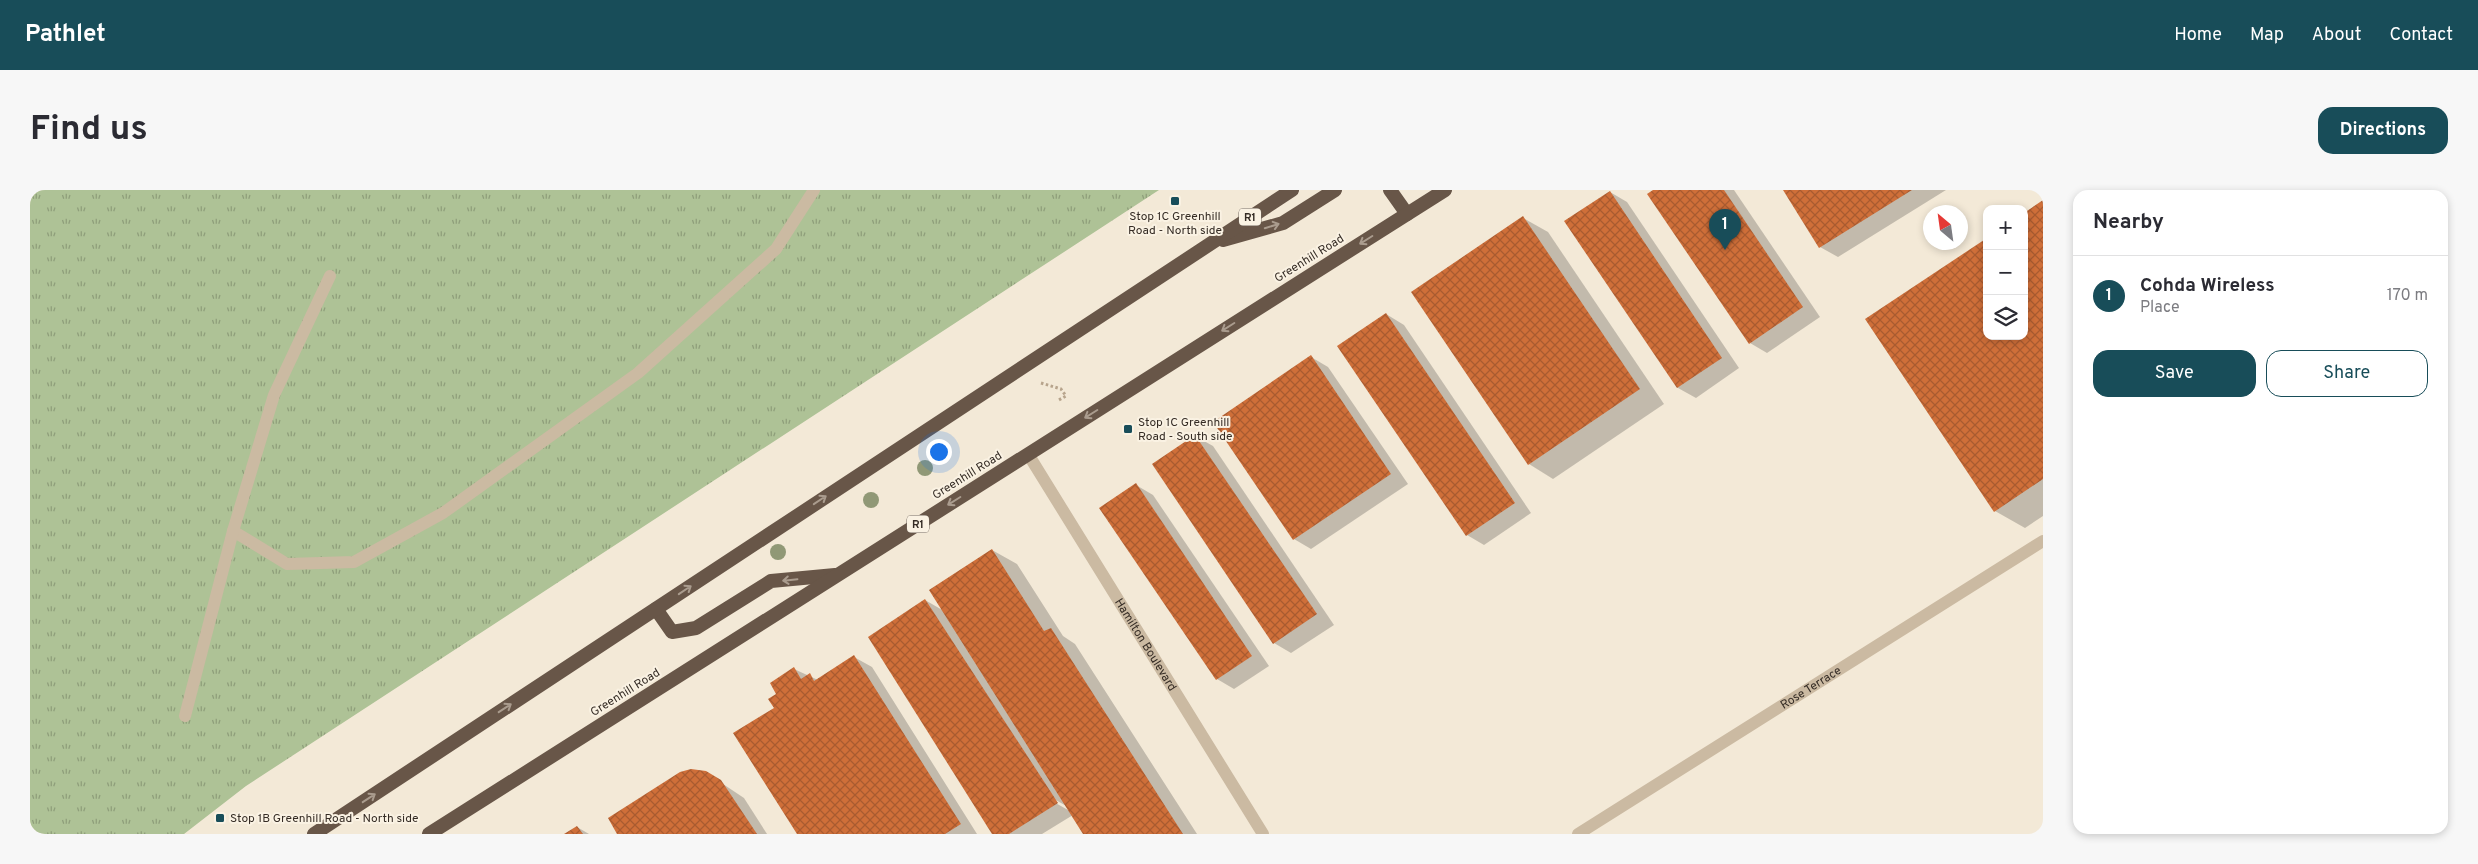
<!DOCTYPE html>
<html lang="en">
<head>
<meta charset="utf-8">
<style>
  :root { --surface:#fff; --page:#f7f7f7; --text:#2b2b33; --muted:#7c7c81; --line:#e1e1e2; --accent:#184d59 }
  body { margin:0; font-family:Overpass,sans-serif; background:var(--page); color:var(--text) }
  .controls { position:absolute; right:15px; top:15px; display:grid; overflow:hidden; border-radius:10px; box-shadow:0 2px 8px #0003 }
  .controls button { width:45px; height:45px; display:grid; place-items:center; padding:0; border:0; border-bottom:1px solid var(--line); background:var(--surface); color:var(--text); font:25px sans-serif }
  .compass { position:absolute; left:1893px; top:15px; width:45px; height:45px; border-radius:50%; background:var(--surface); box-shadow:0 2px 8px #0003; rotate:331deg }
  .you { position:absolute; left:908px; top:261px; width:18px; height:18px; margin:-12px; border:4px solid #fff; border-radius:50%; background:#1a73e8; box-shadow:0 0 0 8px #1a73e833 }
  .badge { display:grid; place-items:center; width:32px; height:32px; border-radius:50%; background:var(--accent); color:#fff; font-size:16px; font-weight:700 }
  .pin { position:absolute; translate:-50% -41px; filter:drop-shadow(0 1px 2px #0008) }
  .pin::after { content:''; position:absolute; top:26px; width:18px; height:15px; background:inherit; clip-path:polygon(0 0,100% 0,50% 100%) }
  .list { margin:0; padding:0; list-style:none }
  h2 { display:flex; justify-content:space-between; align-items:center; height:65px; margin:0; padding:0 20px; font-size:21px }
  h2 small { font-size:16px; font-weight:400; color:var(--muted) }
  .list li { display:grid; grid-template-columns:32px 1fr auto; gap:15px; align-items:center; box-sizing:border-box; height:80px; padding:0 20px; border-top:1px solid var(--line) }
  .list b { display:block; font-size:19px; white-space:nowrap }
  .list p { margin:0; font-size:16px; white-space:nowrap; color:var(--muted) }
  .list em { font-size:16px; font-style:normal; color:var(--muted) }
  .actions { display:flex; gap:10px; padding:15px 20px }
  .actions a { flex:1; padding:11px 0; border:1px solid var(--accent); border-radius:15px; text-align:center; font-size:18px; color:var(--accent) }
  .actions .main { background:var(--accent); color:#fff }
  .icon { flex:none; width:28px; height:28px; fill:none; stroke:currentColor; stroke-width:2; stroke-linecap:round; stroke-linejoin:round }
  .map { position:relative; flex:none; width:2013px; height:644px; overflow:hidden; border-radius:15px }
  header { display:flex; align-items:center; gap:30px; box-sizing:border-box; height:70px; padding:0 25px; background:var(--accent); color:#fff }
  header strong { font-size:24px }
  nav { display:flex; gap:28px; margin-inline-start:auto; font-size:18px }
  .intro { display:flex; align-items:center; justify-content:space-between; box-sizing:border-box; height:120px; padding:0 30px }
  h1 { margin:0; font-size:35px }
  .button { padding:12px 22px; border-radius:15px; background:var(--accent); color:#fff; font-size:18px; font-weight:700 }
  main { display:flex; gap:30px; padding:0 30px }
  aside { flex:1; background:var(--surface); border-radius:15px; box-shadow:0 2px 8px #0003 }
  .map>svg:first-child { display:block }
  .park { fill:url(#park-tufts) }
  .shadow { fill:#0003; fill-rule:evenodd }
  .building { fill:url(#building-cross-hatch) }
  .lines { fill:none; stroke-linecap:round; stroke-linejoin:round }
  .path { stroke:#b7a48c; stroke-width:3; stroke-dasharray:2.5 2.5; stroke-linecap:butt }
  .service { stroke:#cbbaa2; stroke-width:12 }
  .minor { stroke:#cbbaa2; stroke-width:12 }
  .trunk { stroke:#685648; stroke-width:14 }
  .tree { fill:#909876 }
  .oneway { stroke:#aa9c8e }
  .poi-dot { fill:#184d59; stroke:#faf2e3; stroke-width:2 }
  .labels { text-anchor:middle; stroke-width:4; stroke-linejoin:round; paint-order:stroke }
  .shield { fill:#faf2e3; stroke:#70675e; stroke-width:1 }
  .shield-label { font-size:11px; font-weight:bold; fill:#352c25 }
  .poi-label { font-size:12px; fill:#352c25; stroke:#faf2e3; text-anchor:start }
  .street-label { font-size:12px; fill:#352c25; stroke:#faf2e3 }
</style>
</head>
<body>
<header>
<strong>Pathlet</strong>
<nav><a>Home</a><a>Map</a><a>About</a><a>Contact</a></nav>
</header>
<div class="intro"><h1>Find us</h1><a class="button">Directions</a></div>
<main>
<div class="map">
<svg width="2013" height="644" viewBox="0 0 2013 644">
  <defs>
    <pattern id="park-tufts" width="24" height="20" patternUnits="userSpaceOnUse" patternTransform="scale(1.25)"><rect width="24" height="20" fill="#aec296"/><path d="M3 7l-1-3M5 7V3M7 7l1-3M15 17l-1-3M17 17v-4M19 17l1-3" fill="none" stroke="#8e9e7a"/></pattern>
    <pattern id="building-cross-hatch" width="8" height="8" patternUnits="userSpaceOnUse" patternTransform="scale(1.25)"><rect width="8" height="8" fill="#cf6f39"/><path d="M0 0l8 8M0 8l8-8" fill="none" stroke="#a95b30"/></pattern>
  </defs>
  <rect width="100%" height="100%" fill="#f3e9d7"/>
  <polygon class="park" points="0,0 1129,0 216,596 154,644 0,644"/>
  <g class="shadow">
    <polygon points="1625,0 1704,0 1790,127 1737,163 1720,153"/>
    <polygon points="1755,0 1916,0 1808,67 1790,57"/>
    <polygon points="1580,2 1597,12 1709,178 1666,208 1648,198 1536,32"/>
    <polygon points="2013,12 2013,326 1995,338 1965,321 1957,146 1994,146"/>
    <polygon points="1493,28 1518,42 1634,214 1523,289 1499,274"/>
    <polygon points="1356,124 1374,135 1501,323 1454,355 1437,345"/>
    <polygon points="1281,167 1298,177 1378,294 1281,359 1264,349"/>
    <polygon points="1165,246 1183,256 1304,435 1261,463 1244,453"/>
    <polygon points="1106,295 1123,305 1239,476 1204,499 1187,489"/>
    <path d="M962 360 987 374 1033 446 1045 454 1167 644H1055L1043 625 1012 644H963L895 410 914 421ZM1024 609 1038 617V620L1022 611Z"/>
    <polygon points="824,467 842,477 947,644 768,644 745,518 748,504 764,479 788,490"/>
    <polygon points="675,582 714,608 737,644 589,644"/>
    <polygon points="547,637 559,644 537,644"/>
  </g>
  <g class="building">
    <polygon points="1623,0 1694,0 1773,117 1719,154 1617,4"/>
    <polygon points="1753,0 1882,0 1789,58"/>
    <polygon points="1580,1 1692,168 1647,198 1534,31"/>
    <polygon points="2013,10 2013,289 1964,322 1835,129 1957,48 1957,146 1994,146 1994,23"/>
    <polygon points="1493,26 1610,199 1498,275 1381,102"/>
    <polygon points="1356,123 1485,313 1436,346 1307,156"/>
    <polygon points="1281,165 1361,284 1263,350 1183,232"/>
    <polygon points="1165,245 1287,424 1243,454 1122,274"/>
    <polygon points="1106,293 1222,466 1186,490 1069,318"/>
    <polygon points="962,359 1014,441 1021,438 1153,644 1053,644 899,400"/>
    <polygon points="895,409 1028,613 979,644 962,644 838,447"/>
    <polygon points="824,465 931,634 915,644 767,644 703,543 744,518 738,509 746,504 740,493 764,477 771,489 780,483 784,491"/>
    <polygon points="661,579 676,581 691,590 727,644 587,644 578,628 650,582"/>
    <polygon points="547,636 553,644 534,644"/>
  </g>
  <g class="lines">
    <polyline class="path" points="1011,193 1031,199 1036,206 1027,211"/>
    <g class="service">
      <polyline points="203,341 257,374 324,372 413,323 608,183 746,59 784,0"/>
      <polyline points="155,526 203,341 244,205 300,86"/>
    </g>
    <g class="minor">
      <path id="s1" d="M998 264 1233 644"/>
      <path id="s2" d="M1548 644 2013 351"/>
    </g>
    <g class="trunk">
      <polyline points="1360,0 1377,24"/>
      <polyline points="1193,50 1253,33 1305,0"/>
      <polyline points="626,419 642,442 666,438 741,391 805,385"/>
      <polyline points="284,644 1262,0"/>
      <polyline points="399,644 1415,0"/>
    </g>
  </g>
  <g class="tree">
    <circle cx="895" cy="278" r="8"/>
    <circle cx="841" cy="310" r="8"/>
    <circle cx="748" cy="362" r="8"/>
  </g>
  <defs><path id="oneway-shaft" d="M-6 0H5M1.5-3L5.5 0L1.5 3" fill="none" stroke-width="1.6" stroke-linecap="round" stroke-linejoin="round" transform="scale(1.25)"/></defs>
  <g class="oneway">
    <use href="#oneway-shaft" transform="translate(1242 36) rotate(-17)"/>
    <use href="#oneway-shaft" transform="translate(1336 50) rotate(148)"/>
    <use href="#oneway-shaft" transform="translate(1198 137) rotate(148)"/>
    <use href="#oneway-shaft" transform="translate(1061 224) rotate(148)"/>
    <use href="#oneway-shaft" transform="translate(790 310) rotate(-34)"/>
    <use href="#oneway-shaft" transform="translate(924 311) rotate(148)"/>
    <use href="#oneway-shaft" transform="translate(760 390) rotate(174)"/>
    <use href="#oneway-shaft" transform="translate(655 400) rotate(-34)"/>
    <use href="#oneway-shaft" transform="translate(475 518) rotate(-33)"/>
    <use href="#oneway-shaft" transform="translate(339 608) rotate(-33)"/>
  </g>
  <g class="poi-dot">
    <rect x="1140" y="6" width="10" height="10" rx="2.5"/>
    <rect x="1093" y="234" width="10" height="10" rx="2.5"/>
    <rect x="185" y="623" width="10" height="10" rx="2.5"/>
  </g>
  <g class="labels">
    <g class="shield">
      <rect x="1209" y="18.5" width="22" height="17" rx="4"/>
      <rect x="877" y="325.5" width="22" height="17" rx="4"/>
    </g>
    <g class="shield-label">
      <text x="1220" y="31">R1</text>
      <text x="888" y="338">R1</text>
    </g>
    <g class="poi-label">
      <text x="1145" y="30" text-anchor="middle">Stop 1C Greenhill<tspan x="1145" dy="14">Road - North side</tspan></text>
      <text x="1108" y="236">Stop 1C Greenhill<tspan x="1108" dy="14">Road - South side</tspan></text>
      <text x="200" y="632">Stop 1B Greenhill Road - North side</text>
    </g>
    <g class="street-label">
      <text transform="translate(1279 68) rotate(-32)" y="4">Greenhill Road</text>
      <text transform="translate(937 285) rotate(-32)" y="4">Greenhill Road</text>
      <text dy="4" stroke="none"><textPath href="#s1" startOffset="224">Hamilton Boulevard</textPath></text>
      <text dy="4" stroke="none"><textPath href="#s2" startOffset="275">Rose Terrace</textPath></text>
      <text transform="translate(595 502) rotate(-32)" y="4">Greenhill Road</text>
    </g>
  </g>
</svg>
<div class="controls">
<button>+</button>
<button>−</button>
<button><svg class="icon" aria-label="layers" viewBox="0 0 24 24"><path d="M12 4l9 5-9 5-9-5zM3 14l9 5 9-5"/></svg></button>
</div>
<svg class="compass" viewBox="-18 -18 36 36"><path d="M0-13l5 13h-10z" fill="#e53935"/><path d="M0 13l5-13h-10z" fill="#7c7c81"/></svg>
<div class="you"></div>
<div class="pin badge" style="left:1695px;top:60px">1</div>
</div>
<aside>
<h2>Nearby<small></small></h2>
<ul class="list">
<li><span class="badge">1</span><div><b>Cohda Wireless</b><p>Place</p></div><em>170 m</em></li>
</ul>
<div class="actions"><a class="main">Save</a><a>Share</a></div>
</aside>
</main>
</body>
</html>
